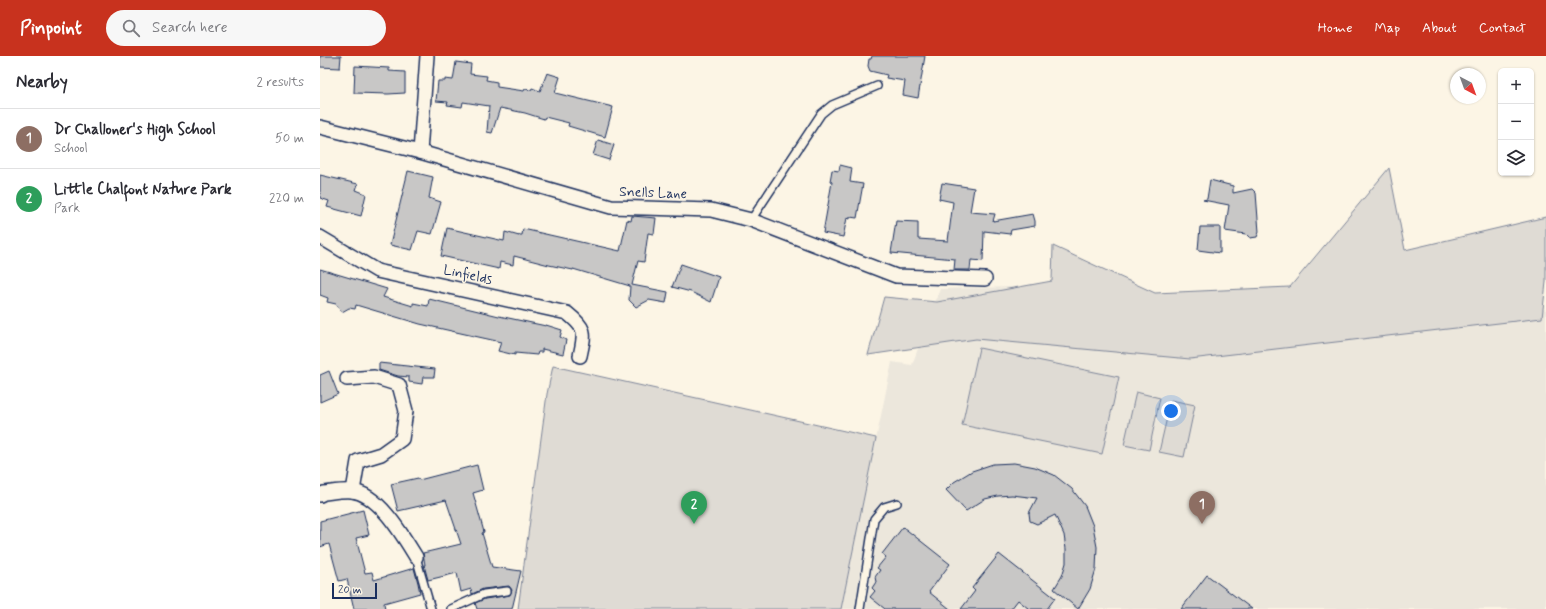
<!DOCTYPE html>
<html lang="en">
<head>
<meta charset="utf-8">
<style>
  :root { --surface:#fff; --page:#f7f7f7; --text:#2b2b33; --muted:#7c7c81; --line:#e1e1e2; --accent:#c8321e }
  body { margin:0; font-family:Mynerve,sans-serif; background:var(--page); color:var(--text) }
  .controls { position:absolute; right:12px; top:12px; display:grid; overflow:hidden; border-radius:6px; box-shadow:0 1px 3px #0004 }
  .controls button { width:36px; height:36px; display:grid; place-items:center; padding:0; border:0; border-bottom:1px solid var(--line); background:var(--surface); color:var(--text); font:20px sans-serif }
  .compass { position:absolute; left:1130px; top:12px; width:36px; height:36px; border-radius:50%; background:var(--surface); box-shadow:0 1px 3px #0004; rotate:139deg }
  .scale { position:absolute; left:12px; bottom:10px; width:45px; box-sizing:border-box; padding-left:4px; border:2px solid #1b2f5e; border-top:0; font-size:11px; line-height:14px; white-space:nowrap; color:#1b2f5e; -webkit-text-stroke:3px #fcf5e5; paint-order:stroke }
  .you { position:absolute; left:851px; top:355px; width:14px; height:14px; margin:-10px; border:3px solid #fff; border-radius:50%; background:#1a73e8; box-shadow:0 0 0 6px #1a73e833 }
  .badge { display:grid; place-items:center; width:26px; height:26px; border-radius:50%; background:var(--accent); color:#fff; font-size:13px; font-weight:700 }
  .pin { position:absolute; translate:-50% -33px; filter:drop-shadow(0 1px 2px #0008) }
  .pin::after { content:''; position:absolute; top:21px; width:14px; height:12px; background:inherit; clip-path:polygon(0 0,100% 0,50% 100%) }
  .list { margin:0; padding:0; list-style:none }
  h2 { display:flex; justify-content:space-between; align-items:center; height:52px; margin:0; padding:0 16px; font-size:17px }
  h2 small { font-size:13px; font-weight:400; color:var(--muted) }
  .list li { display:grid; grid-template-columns:26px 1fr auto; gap:12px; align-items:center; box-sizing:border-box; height:60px; padding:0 16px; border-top:1px solid var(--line) }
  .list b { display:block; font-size:15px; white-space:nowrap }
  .list p { margin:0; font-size:13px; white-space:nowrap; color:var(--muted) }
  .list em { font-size:13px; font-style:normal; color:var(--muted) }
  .icon { flex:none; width:22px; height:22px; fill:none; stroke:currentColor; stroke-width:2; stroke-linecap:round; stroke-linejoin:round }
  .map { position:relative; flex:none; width:1226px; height:553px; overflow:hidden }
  header { display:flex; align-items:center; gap:24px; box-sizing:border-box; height:56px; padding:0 20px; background:var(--accent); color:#fff }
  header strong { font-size:19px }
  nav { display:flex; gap:22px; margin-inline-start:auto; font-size:14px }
  .search { width:280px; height:36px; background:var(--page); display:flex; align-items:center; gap:10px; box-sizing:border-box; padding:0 14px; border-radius:22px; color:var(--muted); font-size:15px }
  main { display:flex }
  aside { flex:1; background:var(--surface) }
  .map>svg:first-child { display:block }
  .built { fill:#ece7dc }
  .green { fill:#dfdbd4; stroke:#7d8599 }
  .building { fill:#c8c7c6; stroke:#1b2f5e }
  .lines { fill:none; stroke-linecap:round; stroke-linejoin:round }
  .service-casing { stroke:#1b2f5e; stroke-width:10 }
  .minor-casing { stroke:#1b2f5e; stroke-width:16 }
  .service { stroke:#fcf5e5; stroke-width:7 }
  .minor { stroke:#fcf5e5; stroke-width:13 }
  .labels { text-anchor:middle; stroke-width:3; stroke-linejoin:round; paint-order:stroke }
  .street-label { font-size:14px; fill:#1b2f5e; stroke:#fcf5e5 }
</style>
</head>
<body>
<header>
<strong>Pinpoint</strong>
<div class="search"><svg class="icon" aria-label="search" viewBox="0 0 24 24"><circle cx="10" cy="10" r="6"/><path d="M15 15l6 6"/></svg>Search here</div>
<nav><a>Home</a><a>Map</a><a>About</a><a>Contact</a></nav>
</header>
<main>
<aside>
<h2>Nearby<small>2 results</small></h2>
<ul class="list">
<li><span class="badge" style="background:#8d6e63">1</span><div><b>Dr Challoner's High School</b><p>School</p></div><em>50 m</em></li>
<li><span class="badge" style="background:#2e9e5b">2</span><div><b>Little Chalfont Nature Park</b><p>Park</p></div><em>220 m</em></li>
</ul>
</aside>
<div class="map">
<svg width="1226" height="553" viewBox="0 0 1226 553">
  <rect width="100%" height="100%" fill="#fcf5e5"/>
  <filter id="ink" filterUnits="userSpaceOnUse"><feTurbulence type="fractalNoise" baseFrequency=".025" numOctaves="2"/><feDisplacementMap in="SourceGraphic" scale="8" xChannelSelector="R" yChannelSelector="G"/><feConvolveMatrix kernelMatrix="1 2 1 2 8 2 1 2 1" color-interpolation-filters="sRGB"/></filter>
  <g filter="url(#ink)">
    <polygon class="built" points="731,230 810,237 1191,241 1226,254 1226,553 521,553 572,306 592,309 620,233"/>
    <g class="green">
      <polygon points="1069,112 1085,194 1226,161 1226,226 1222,262 870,303 656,283 548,299 564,241 617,246 732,225 733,190 835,237 970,231"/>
      <polygon points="659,292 799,321 782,398 642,369"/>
      <polygon points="233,310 556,382 521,553 198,553 227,338"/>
      <polygon points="816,336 840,342 829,394 804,389"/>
      <polygon points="851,344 875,349 864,401 839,396"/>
    </g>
    <g class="building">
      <polygon points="0,0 21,0 20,12 0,11"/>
      <polygon points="552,0 605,0 598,42 583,39 585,25 566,22 567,19 550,15 548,10 549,3 551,3"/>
      <polygon points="136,6 151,8 150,18 167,20 166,24 177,26 177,31 204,35 205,33 211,34 212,32 220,35 227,17 240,21 235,37 293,51 285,81 248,70 249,67 225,61 224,63 205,57 180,52 172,77 167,76 169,50 143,46 142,51 127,49 128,46 116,45 118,25 125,25 125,23 133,24"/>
      <polygon points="35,10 69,12 69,15 85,16 85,37 68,38 34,37"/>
      <polygon points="278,84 294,89 289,104 273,99"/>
      <polygon points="520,109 532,112 530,126 543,128 537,162 530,161 530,163 527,162 523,181 503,177 512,126 510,125 512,114 519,115"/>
      <polygon points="88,115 113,121 109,142 121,146 112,178 98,175 92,194 70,189"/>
      <polygon points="0,119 38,128 36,134 46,138 41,160 7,151 9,145 0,142"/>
      <polygon points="890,124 913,130 913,137 932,133 936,137 939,176 937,181 930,182 926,178 905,175 909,149 883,144 887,143"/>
      <polygon points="622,127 654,132 650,156 675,158 673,165 713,158 715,165 715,170 691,174 690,178 664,175 663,205 651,204 650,214 634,214 635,203 571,197 576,165 598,166 598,183 628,185 633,146 619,143"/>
      <polygon points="312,160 336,162 334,178 328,177 324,206 318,205 312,229 348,236 346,247 329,244 316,251 309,244 310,230 253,213 253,214 229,209 194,200 193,209 180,206 179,213 121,200 127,172 184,185 185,176 199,180 199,179 202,179 203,173 300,195 307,164 311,165"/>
      <polygon points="880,171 900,171 900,197 878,194"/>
      <polygon points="361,208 399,221 391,246 371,236 352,231"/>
      <polygon points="0,213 67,233 63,241 93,250 93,247 108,250 109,243 179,260 226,270 226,269 242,274 240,281 246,284 243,298 222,293 222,296 218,296 217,299 195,297 195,299 178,295 181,286 100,268 36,249 35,253 29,252 22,256 16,248 7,246 8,242 0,239"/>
      <polygon points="59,307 115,313 114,321 103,321 102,328 89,326 89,321 78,320 59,314"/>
      <polygon points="9,315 18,338 0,346 0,319"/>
      <polygon points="694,407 715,411 734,419 752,433 765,450 773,470 777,491 776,513 770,533 758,553 734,533 742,520 746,507 746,493 744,479 735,459 717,468 710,465 709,457 717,442 692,439 678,440 665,443 646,455 626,434 634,426 652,415 673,408"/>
      <polygon points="157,409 163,434 153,437 164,476 162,477 172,511 201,515 192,553 157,553 155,547 165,543 190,539 192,534 189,530 163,533 152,538 151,533 141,536 137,517 108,524 104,509 105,509 103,497 141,488 126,444 78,455 71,428 98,422 99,424"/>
      <polygon points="43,454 49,479 36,482 45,517 52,516 54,524 94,512 98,527 100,537 64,547 65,553 34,553 27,523 19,525 9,488 0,491 0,465"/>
      <polygon points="583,471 630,508 609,536 630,553 565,553 550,541 555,535 552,532 556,526 555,521 560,514 557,512 566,501 562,498"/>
      <polygon points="679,498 735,542 727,553 709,553 698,544 691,553 641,553 655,535 652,532"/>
      <polygon points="887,519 932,553 861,553"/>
    </g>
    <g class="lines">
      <defs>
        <g id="service">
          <polyline points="431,164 501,58 512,49 557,30"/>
          <polyline points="96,501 111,553"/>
          <polyline points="131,553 164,538 187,535"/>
          <polyline points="540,553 554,463 564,451 577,447"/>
        </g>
        <g id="minor">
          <polyline points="0,71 100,96 291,151 391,154 431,164 576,220 665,223"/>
          <polyline points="100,96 107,0"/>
          <path d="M0 181 57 215 247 257C267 273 265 276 260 300"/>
          <polyline points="27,323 54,321 79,329 86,355 82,383 61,398 38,405 33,435"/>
          <path d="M0 439 4 437C13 436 24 434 32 435 59 438 83 480 96 501"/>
        </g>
      </defs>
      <use href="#service" class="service-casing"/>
      <use href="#minor" class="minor-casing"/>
      <use href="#service" class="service"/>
      <use href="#minor" class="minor"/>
    </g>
  </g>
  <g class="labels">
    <g class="street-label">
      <text transform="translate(333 136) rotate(2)" y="5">Snells Lane</text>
      <text transform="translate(148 218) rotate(12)" y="5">Linfields</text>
    </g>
  </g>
</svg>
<div class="controls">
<button>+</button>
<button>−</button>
<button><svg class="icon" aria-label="layers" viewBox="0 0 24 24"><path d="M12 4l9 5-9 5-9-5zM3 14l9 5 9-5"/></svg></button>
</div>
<svg class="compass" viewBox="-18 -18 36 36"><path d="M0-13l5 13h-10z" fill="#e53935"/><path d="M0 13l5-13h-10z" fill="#7c7c81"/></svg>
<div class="scale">20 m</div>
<div class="you"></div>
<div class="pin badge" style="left:882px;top:468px;background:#8d6e63">1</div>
<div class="pin badge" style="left:374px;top:468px;background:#2e9e5b">2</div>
</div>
</main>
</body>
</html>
